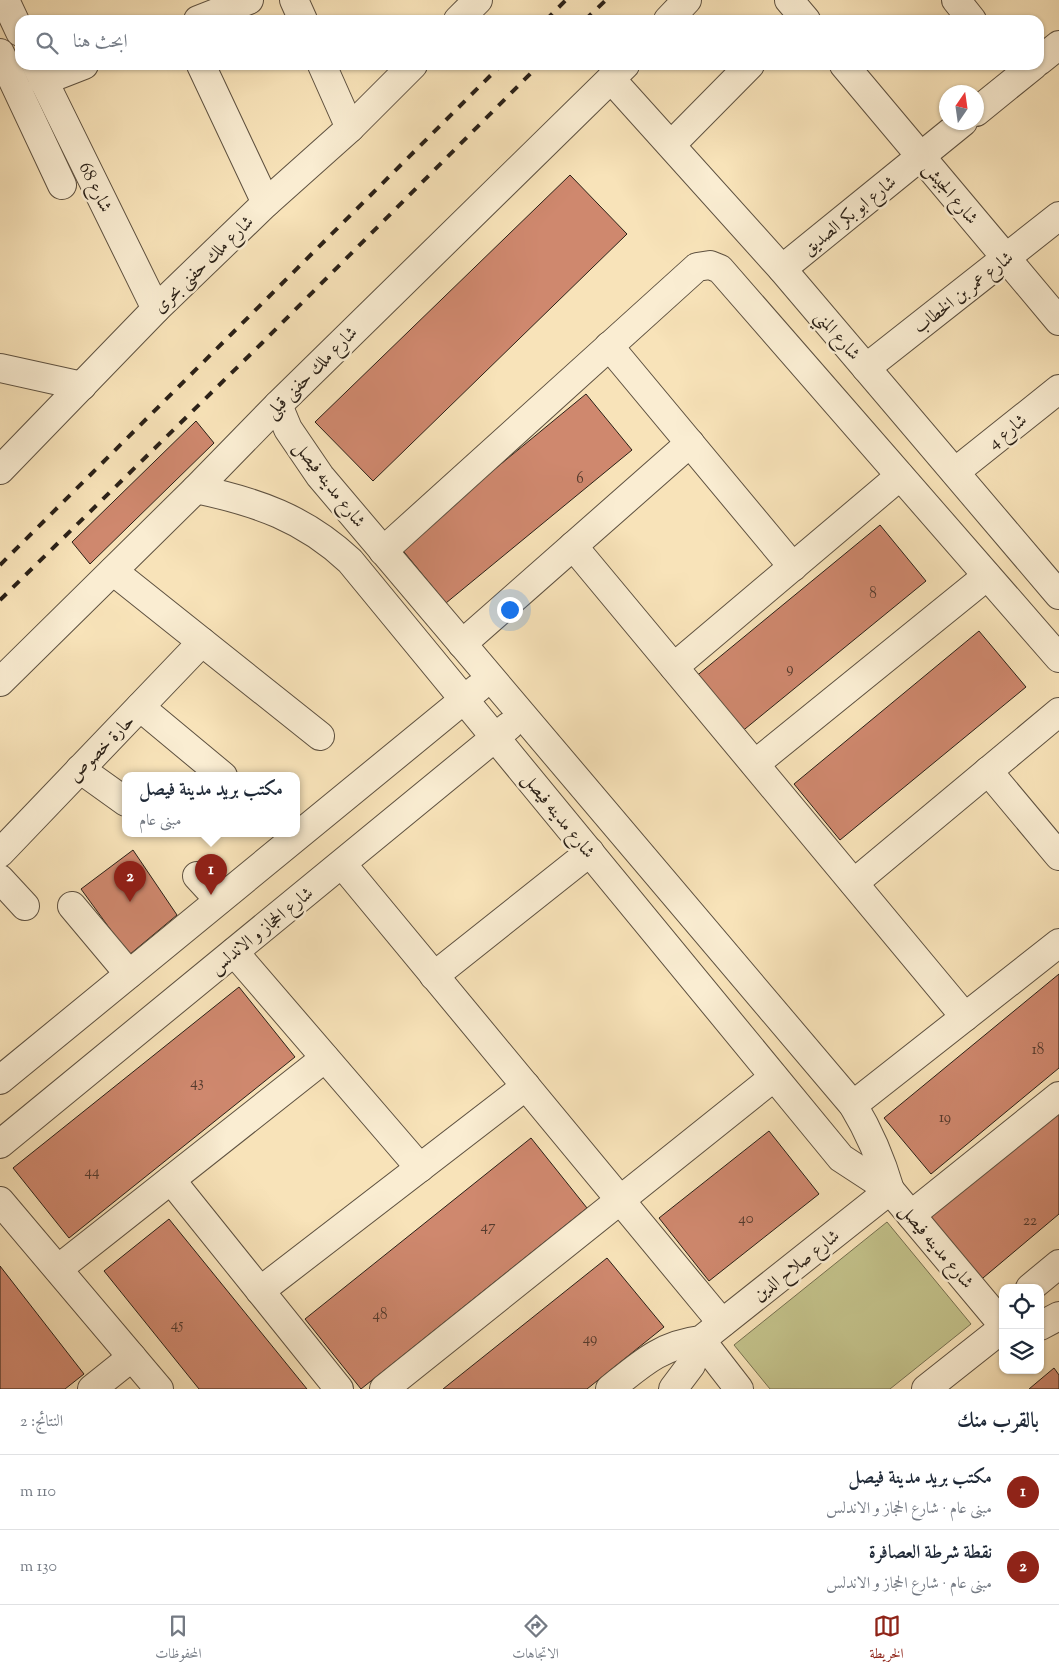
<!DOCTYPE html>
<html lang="ar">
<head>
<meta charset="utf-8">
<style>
  :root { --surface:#fff; --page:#f6f6f7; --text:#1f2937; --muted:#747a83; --line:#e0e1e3; --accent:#8f2418 }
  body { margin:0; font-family:"Sorts Mill Goudy",Amiri,serif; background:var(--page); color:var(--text); direction:rtl }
  .controls { position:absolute; right:15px; bottom:15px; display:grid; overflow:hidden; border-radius:10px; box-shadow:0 1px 4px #0004 }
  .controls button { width:45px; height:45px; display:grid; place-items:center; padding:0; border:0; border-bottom:1px solid var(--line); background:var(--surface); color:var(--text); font:25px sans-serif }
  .compass { position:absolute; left:939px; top:85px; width:45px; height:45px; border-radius:50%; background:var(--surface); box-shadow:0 1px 4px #0004; rotate:13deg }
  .you { position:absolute; left:509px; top:609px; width:18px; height:18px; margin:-12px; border:4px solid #fff; border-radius:50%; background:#1a73e8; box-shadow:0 0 0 8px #1a73e833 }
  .badge { display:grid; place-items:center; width:32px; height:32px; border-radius:50%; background:var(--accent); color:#fff; font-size:16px; font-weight:700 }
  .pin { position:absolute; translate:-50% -41px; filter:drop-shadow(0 1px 2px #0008) }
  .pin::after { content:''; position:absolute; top:26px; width:18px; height:15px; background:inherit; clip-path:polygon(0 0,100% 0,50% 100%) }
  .popup { position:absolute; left:122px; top:772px; width:178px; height:65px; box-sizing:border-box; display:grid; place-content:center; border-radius:10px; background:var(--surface); filter:drop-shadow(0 1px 4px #0005); font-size:16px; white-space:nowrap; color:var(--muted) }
  .popup b { font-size:19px; color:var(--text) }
  .popup::after { content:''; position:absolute; left:50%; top:100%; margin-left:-10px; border:10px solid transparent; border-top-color:var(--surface) }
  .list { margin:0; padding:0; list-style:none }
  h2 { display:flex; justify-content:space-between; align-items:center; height:65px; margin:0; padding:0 20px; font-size:21px }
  h2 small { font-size:16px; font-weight:400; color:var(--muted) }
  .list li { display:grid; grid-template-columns:32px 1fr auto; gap:15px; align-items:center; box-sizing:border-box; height:75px; padding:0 20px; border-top:1px solid var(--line) }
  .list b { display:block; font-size:19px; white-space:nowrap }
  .list p { margin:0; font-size:16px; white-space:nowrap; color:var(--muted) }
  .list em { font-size:16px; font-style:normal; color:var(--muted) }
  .icon { flex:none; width:28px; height:28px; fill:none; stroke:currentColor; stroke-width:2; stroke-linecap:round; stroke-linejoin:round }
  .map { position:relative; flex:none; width:1059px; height:1389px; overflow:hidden; direction:ltr }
  .search { position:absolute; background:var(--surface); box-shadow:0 1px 4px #0004; left:15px; right:15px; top:15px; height:55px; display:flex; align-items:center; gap:12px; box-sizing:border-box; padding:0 18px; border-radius:15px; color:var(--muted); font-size:19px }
  .sheet { height:215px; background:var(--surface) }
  nav { display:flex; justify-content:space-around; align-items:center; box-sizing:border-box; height:70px; border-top:1px solid var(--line); background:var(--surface); font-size:14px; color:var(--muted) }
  nav a { display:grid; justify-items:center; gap:2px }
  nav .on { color:var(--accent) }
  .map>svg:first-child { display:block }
  .green { fill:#c3c28b; stroke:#767151 }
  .building { fill:#cf886e; stroke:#2a2017 }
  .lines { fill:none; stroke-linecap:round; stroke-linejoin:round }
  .minor-casing { stroke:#5e5140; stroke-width:30 }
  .minor { stroke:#faedd2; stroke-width:28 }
  .rail { stroke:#2a2017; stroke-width:4; stroke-dasharray:9 9; stroke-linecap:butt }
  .labels { text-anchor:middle; stroke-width:5; stroke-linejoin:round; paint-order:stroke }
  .number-label { font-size:15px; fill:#533a2d }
  .street-label { font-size:18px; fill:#2a2017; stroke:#faedd2 }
</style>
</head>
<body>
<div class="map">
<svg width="1059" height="1389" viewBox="0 0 1059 1389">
  <rect width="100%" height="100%" fill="#f8e3b9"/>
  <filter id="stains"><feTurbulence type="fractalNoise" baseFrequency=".004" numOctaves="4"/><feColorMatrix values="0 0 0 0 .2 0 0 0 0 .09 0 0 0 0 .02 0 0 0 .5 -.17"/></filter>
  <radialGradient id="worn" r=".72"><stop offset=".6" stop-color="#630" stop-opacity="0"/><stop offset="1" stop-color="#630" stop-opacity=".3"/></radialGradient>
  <polygon class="green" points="887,1222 971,1324 890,1389 770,1389 734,1345"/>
  <g class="building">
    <polygon points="570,175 627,234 373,481 315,422"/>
    <polygon points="586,394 632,450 446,603 400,547"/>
    <polygon points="196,421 214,443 90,564 72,542"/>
    <polygon points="880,525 926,581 740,733 694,678"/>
    <polygon points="979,631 1026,687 840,840 794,784"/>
    <polygon points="133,850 177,915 129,955 81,889"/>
    <polygon points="1059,974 1059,1068 931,1174 884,1118"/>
    <polygon points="239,987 295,1057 69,1238 13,1168"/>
    <polygon points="1059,1106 1059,1214 977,1283 923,1219"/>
    <polygon points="769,1131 819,1194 709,1281 659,1218"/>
    <polygon points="531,1138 587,1208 361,1389 305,1319"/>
    <polygon points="169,1219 307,1389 199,1389 104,1271"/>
    <polygon points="607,1258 664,1327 587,1389 443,1389"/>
    <polygon points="0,1266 84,1374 65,1389 0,1389"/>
    <polygon points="1054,1368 1059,1375 1059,1389 1029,1389"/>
  </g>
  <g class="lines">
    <defs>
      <g id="minor">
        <polyline points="5,0 20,32"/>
        <polyline points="294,0 303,20"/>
        <polyline points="789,0 806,20"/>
        <polyline points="956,0 972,20"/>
        <polyline points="198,20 249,0"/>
        <polyline points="458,20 478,0"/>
        <polyline points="668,20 687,0"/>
        <polyline points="0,53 62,185"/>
        <polyline points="1039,61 1059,45"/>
        <polyline points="36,65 156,309"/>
        <polyline points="201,65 266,203"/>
        <polyline points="322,65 350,128"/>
        <polyline points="844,65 1059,321"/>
        <polyline points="611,79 782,269 1059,595"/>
        <polyline points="43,81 84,65"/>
        <polyline points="976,112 1034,65"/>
        <polyline points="672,144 750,65"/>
        <polyline points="782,269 963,122"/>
        <polyline points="609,346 793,567"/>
        <polyline points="0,368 82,386"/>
        <polyline points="866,368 1059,216"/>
        <path d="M278 405 288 429 320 476 853 1105C870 1133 881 1159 890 1190"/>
        <polyline points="0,470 156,309 266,203 350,128 413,65"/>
        <polyline points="955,472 1059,389"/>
        <path d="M196 489C257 502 304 518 350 561L841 1158 890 1190 1003 1325"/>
        <polyline points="573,546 965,1017"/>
        <polyline points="383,551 697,267 710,265 720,269 1059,658"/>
        <polyline points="113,571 320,736"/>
        <polyline points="462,644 690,443"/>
        <polyline points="674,667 900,476"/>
        <polyline points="0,682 196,489 278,405 625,65"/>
        <polyline points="140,707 223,776"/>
        <polyline points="755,764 987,576"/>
        <polyline points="80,769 126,802"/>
        <polyline points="988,771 1059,856"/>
        <polyline points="0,853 202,642"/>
        <polyline points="342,864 722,1323"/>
        <polyline points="197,876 219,900"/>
        <polyline points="0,879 25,906"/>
        <polyline points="854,883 1059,712"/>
        <polyline points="72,906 129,974"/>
        <polyline points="234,952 420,1168"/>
        <polyline points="434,976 590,852"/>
        <polyline points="0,1080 478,688"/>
        <polyline points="853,1105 1059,943"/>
        <polyline points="0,1144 509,726"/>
        <polyline points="171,1180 339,1389"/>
        <polyline points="0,1201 159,1389"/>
        <polyline points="911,1215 1059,1096"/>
        <polyline points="58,1269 325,1058"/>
        <polyline points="1030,1288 1059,1264"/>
        <polyline points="260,1291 526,1086"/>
        <polyline points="1040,1326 1059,1316"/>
        <polyline points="701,1340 739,1389"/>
        <polyline points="92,1389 132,1357"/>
        <polyline points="384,1389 774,1077"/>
        <path d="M610 1389C641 1364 661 1345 701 1340L890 1190"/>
        <polyline points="673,1389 691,1365 701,1340"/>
        <polyline points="926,1389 1003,1328"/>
      </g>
    </defs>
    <use href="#minor" class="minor-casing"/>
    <use href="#minor" class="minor"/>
    <g class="rail">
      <polyline points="546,20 566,0"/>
      <polyline points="585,20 606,0"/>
      <polyline points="0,565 501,65"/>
      <polyline points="0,600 261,344 539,65"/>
    </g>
  </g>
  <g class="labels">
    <g class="number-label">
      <text x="580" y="483">6</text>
      <text x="873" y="598">8</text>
      <text x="790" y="673">9</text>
      <text x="1038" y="1054">18</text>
      <text x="197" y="1087">43</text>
      <text x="945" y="1122">19</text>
      <text x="92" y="1176">44</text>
      <text x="746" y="1223">40</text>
      <text x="1030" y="1225">22</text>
      <text x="488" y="1231">47</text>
      <text x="380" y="1319">48</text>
      <text x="177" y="1329">45</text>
      <text x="590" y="1343">49</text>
    </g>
    <g class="street-label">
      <text transform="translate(96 187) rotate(64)" y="6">شارع 68</text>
      <text transform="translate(951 193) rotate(50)" y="6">شارع الجيش</text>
      <text transform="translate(849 215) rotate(-39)" y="6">شارع ابو بكر الصديق</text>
      <text transform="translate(203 264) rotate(-44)" y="6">شارع ملك حفنى بحرى</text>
      <text transform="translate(963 292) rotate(-38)" y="6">شارع عمر بن الخطاب</text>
      <text transform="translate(838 335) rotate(49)" y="6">شارع المني</text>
      <text transform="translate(311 372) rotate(-45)" y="6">شارع ملك حفنى قبلى</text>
      <text transform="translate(1007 431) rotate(-39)" y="6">شارع 4</text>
      <text transform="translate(330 484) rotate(52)" y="6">شارع مدينه فيصل</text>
      <text transform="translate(101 748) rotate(-46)" y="6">حارة خصوص</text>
      <text transform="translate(559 815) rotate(51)" y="6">شارع مدينه فيصل</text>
      <text transform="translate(261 930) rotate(-39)" y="6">شارع الحجاز و الاندلس</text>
      <text transform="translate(937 1246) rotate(50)" y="6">شارع مدينه فيصل</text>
      <text transform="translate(796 1265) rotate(-38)" y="6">شارع صلاح الدين</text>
    </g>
  </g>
  <rect width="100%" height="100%" filter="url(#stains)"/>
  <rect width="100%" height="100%" fill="url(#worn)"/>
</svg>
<div class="controls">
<button><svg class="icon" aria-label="locate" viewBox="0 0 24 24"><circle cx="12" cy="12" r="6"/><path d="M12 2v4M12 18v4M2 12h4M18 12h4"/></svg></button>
<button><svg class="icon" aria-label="layers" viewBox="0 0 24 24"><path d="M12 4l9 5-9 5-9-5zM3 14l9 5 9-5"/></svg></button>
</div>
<svg class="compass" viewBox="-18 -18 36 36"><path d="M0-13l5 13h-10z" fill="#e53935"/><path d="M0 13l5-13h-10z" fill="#747a83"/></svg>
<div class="you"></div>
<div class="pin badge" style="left:211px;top:895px">1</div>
<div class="popup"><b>مكتب بريد مدينة فيصل</b>مبنى عام</div>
<div class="pin badge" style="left:130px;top:902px">2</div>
<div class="search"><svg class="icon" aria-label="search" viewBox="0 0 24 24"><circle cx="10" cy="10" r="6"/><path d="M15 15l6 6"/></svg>ابحث هنا</div>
</div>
<section class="sheet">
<h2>بالقرب منك<small>النتائج: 2</small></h2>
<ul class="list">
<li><span class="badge">1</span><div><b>مكتب بريد مدينة فيصل</b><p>مبنى عام · شارع الحجاز و الاندلس</p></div><em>110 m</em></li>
<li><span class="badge">2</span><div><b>نقطة شرطة العصافرة</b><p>مبنى عام · شارع الحجاز و الاندلس</p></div><em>130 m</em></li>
</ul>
</section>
<nav>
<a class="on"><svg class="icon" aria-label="map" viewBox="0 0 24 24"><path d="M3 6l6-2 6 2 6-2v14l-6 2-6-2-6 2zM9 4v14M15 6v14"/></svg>الخريطة</a>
<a><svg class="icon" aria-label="directions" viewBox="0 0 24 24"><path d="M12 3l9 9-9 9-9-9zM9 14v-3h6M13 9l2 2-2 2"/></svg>الاتجاهات</a>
<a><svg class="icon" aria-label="saved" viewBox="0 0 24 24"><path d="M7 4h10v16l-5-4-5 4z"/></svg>المحفوظات</a>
</nav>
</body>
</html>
